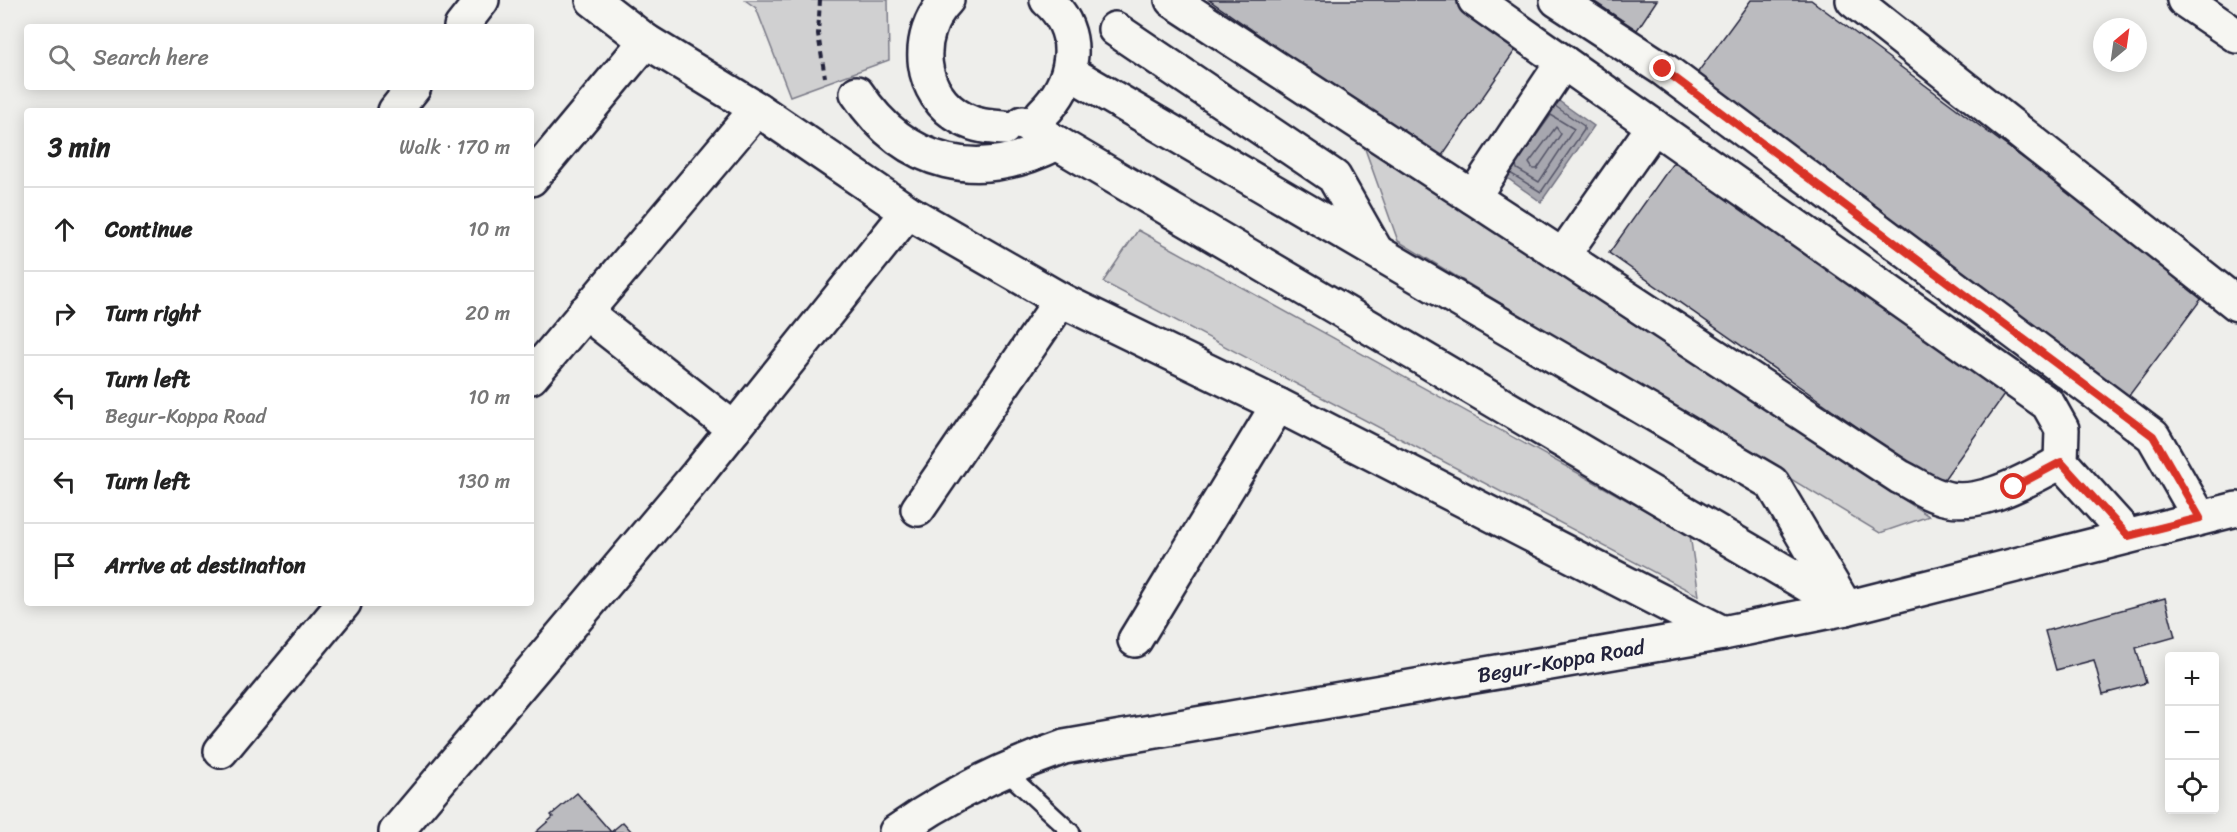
<!DOCTYPE html>
<html lang="en">
<head>
<meta charset="utf-8">
<style>
  :root { --surface:#fff; --page:#f2f2f2; --text:#222; --muted:#767676; --line:#e0e0e0 }
  body { margin:0; font-family:Sriracha,sans-serif; background:var(--page); color:var(--text) }
  .controls { position:absolute; right:18px; bottom:18px; display:grid; overflow:hidden; border-radius:6px; box-shadow:0 3px 15px #0003 }
  .controls button { width:54px; height:54px; display:grid; place-items:center; padding:0; border:0; border-bottom:2px solid var(--line); background:var(--surface); color:var(--text); font:30px sans-serif }
  .compass { position:absolute; left:2093px; top:18px; width:54px; height:54px; border-radius:50%; background:var(--surface); box-shadow:0 3px 15px #0003; rotate:29deg }
  .stop { position:absolute; width:18px; height:18px; margin:-14px; border:4px solid #d93025; border-radius:50%; background:#fff }
  .stop.end { background:#d93025; border-color:#fff; box-shadow:0 2px 6px #0008 }
  .list { margin:0; padding:0; list-style:none }
  h2 { display:flex; justify-content:space-between; align-items:center; height:78px; margin:0; padding:0 24px; font-size:26px }
  h2 small { font-size:20px; font-weight:400; color:var(--muted) }
  .list li { display:grid; grid-template-columns:39px 1fr auto; gap:18px; align-items:center; box-sizing:border-box; height:84px; padding:0 24px; border-top:2px solid var(--line) }
  .list b { display:block; font-size:22px; white-space:nowrap }
  .list p { margin:0; font-size:20px; white-space:nowrap; color:var(--muted) }
  .list em { font-size:20px; font-style:normal; color:var(--muted) }
  .icon { flex:none; width:33px; height:33px; fill:none; stroke:currentColor; stroke-width:2; stroke-linecap:round; stroke-linejoin:round }
  .map { position:relative; flex:none; width:2237px; height:832px; overflow:hidden }
  .search { position:absolute; background:var(--surface); box-shadow:0 3px 15px #0003; left:24px; top:24px; width:510px; height:66px; display:flex; align-items:center; gap:15px; box-sizing:border-box; padding:0 21px; border-radius:6px; color:var(--muted); font-size:22px }
  .panel { position:absolute; background:var(--surface); box-shadow:0 3px 15px #0003; left:24px; top:108px; width:510px; height:498px; border-radius:6px }
  .map>svg:first-child { display:block }
  .green { fill:#d0d0d1; stroke:#797986; stroke-width:1.5 }
  .water { fill:#a7a7af; stroke:#727281; stroke-width:1.5 }
  .lines { fill:none; stroke-linecap:round; stroke-linejoin:round }
  .shore { stroke:#575769; stroke-width:1.5 }
  .building { fill:#bbbbbf; stroke:#22223b; stroke-width:1.5 }
  .service-casing { stroke:#22223b; stroke-width:21 }
  .minor-casing { stroke:#22223b; stroke-width:38 }
  .secondary-casing { stroke:#22223b; stroke-width:38 }
  .path { stroke:#22223b; stroke-width:4; stroke-dasharray:6 4.5; stroke-linecap:butt }
  .service { stroke:#f6f6f2; stroke-width:16 }
  .minor { stroke:#f6f6f2; stroke-width:33 }
  .secondary { stroke:#f6f6f2; stroke-width:33 }
  .route { stroke:#d93025; stroke-width:8 }
  .labels { text-anchor:middle; stroke-width:4.5; stroke-linejoin:round; paint-order:stroke }
  .street-label { font-size:21px; fill:#22223b; stroke:#f6f6f2 }
</style>
</head>
<body>
<div class="map">
<svg width="2237" height="832" viewBox="0 0 2237 832">
  <rect width="100%" height="100%" fill="#eeeeeb"/>
  <filter id="ink" filterUnits="userSpaceOnUse"><feTurbulence type="fractalNoise" baseFrequency=".0167" numOctaves="2"/><feDisplacementMap in="SourceGraphic" scale="12" xChannelSelector="R" yChannelSelector="G"/><feConvolveMatrix kernelMatrix="1 2 1 2 8 2 1 2 1" color-interpolation-filters="sRGB"/></filter>
  <g filter="url(#ink)">
    <g class="green">
      <polygon points="745,0 888,0 889,60 790,96 756,8"/>
      <polygon points="1364,146 1929,516 1880,533 1398,241"/>
      <polygon points="1138,230 1690,535 1699,596 1103,282"/>
    </g>
    <polygon class="water" points="1549,94 1594,126 1541,202 1496,170"/>
    <g class="lines">
      <g class="shore">
        <polygon points="1556,127 1561,134 1537,169 1533,169 1529,163"/>
        <polyline points="1516,165 1517,169 1539,182 1574,129 1551,115 1518,161"/>
        <polyline points="1510,173 1541,192 1584,130 1584,126 1555,106"/>
      </g>
    </g>
    <g class="building">
      <polygon points="1209,0 1460,0 1521,42 1439,160"/>
      <polygon points="1592,0 1657,0 1637,30"/>
      <polygon points="1751,0 1811,0 2205,294 2128,397 1695,76"/>
      <polygon points="1678,156 2009,388 1940,485 1609,253"/>
      <polygon points="2165,598 2175,637 2136,648 2146,683 2103,694 2094,660 2056,670 2045,631"/>
      <polygon points="577,793 611,832 623,822 632,832 536,832 553,817 551,815"/>
    </g>
    <g class="lines">
      <defs>
        <polyline id="service" points="1003,769 1071,832"/>
        <g id="minor">
          <polyline points="593,0 646,41 757,109 908,212 1061,300 1278,405 1723,633"/>
          <path d="M947 0C913 35 918 95 963 119 976 126 989 127 1004 128"/>
          <path d="M1172 0 1900 477C1913 483 1925 492 1938 496 1977 511 2028 479 2061 462"/>
          <polyline points="1475,0 2048,404 2062,429 2061,462 2128,536"/>
          <polyline points="1557,0 1663,69 2153,436 2200,518"/>
          <polyline points="1853,0 2237,304"/>
          <polyline points="2184,0 2237,36"/>
          <polyline points="461,27 482,0"/>
          <polyline points="1115,29 1334,177 1376,251"/>
          <polyline points="1069,72 1772,483 1846,608"/>
          <path d="M857 93C906 167 979 183 1057 143"/>
          <polyline points="395,111 414,87"/>
          <path d="M1042 114C1074 83 1085 33 1047 0"/>
          <polyline points="1023,123 1845,607"/>
          <polyline points="531,179 646,41"/>
          <polyline points="1473,197 1563,62"/>
          <polyline points="1563,255 1654,126"/>
          <polyline points="585,312 734,429"/>
          <polyline points="531,377 757,109"/>
          <polyline points="918,509 1061,300"/>
          <polyline points="1135,640 1278,405"/>
          <polyline points="221,751 344,603"/>
          <polyline points="396,832 697,475 908,212"/>
        </g>
        <path id="secondary" d="M896 832C948 795 1004 768 1064 747L1723 633 1846 608 2237 509"/>
      </defs>
      <use href="#service" class="service-casing"/>
      <use href="#minor" class="minor-casing"/>
      <use href="#secondary" class="secondary-casing"/>
      <polyline class="path" points="820,0 818,34 825,77"/>
      <use href="#service" class="service"/>
      <use href="#minor" class="minor"/>
      <use href="#secondary" class="secondary"/>
    </g>
  </g>
  <g class="lines" filter="url(#ink)">
    <polyline class="route" points="1663,69 2153,436 2200,518 2128,536 2061,462 2014,487"/>
  </g>
  <g class="labels">
    <g class="street-label">
      <text transform="translate(1561 661) rotate(-10)" y="7">Begur-Koppa Road</text>
    </g>
  </g>
</svg>
<div class="controls">
<button>+</button>
<button>−</button>
<button><svg class="icon" aria-label="locate" viewBox="0 0 24 24"><circle cx="12" cy="12" r="6"/><path d="M12 2v4M12 18v4M2 12h4M18 12h4"/></svg></button>
</div>
<svg class="compass" viewBox="-18 -18 36 36"><path d="M0-13l5 13h-10z" fill="#e53935"/><path d="M0 13l5-13h-10z" fill="#767676"/></svg>
<div class="stop" style="left:2014px;top:487px"></div>
<div class="stop end" style="left:1663px;top:69px"></div>
<div class="search"><svg class="icon" aria-label="search" viewBox="0 0 24 24"><circle cx="10" cy="10" r="6"/><path d="M15 15l6 6"/></svg>Search here</div>
<section class="panel">
<h2>3 min<small>Walk · 170 m</small></h2>
<ul class="list">
<li><svg class="icon" aria-label="ahead" viewBox="0 0 24 24"><path d="M12 20V5M6 11l6-6 6 6"/></svg><div><b>Continue</b></div><em>10 m</em></li>
<li><svg class="icon" aria-label="right" viewBox="0 0 24 24"><path d="M7 20v-9h11M14 6l5 5-5 5"/></svg><div><b>Turn right</b></div><em>20 m</em></li>
<li><svg class="icon" aria-label="left" viewBox="0 0 24 24"><path d="M17 20v-9H6M10 6l-5 5 5 5"/></svg><div><b>Turn left</b><p>Begur-Koppa Road</p></div><em>10 m</em></li>
<li><svg class="icon" aria-label="left" viewBox="0 0 24 24"><path d="M17 20v-9H6M10 6l-5 5 5 5"/></svg><div><b>Turn left</b></div><em>130 m</em></li>
<li><svg class="icon" aria-label="arrive" viewBox="0 0 24 24"><path d="M6 21V4h12l-3 4 3 4H6"/></svg><div><b>Arrive at destination</b></div></li>
</ul>
</section>
</div>
</body>
</html>
